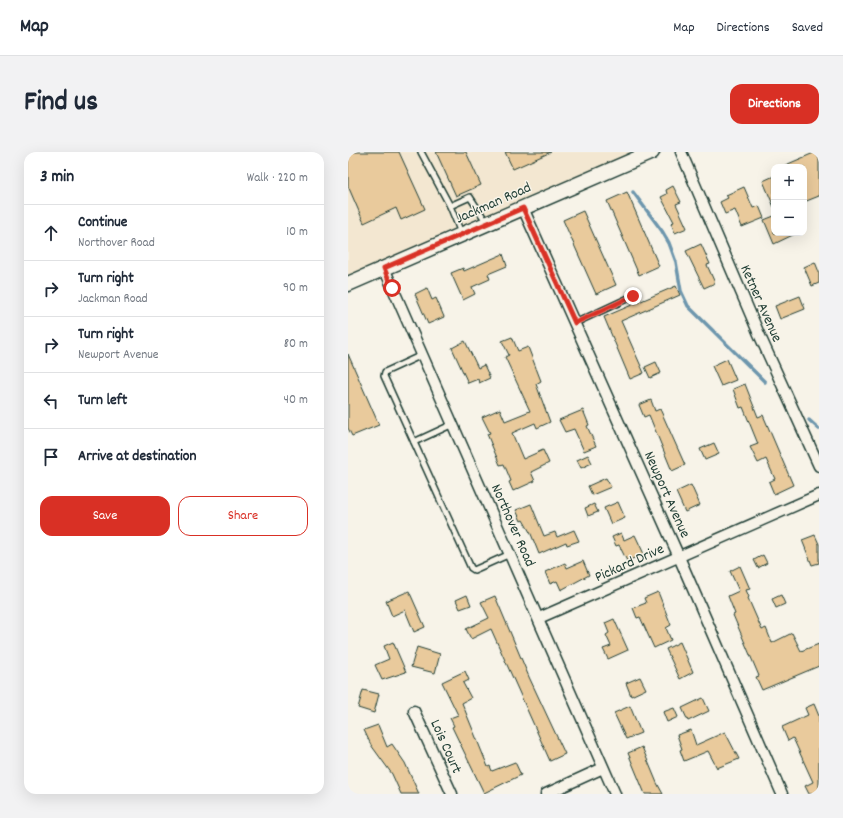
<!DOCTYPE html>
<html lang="en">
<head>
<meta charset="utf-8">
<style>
  :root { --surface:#fff; --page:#f2f2f3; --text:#1f2937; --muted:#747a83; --line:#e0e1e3; --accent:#d93025 }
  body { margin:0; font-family:Dekko,sans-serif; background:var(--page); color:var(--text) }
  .controls { position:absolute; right:12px; top:12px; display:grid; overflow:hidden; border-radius:8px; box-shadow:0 4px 16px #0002 }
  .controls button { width:36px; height:36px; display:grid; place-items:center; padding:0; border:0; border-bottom:1px solid var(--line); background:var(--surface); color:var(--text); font:20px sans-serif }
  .stop { position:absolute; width:12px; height:12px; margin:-9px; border:3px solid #d93025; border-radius:50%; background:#fff }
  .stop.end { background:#d93025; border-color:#fff; box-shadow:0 1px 4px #0008 }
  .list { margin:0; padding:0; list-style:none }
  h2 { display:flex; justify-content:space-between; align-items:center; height:52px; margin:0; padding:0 16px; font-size:17px }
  h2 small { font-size:13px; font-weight:400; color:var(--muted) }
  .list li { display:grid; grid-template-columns:26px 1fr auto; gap:12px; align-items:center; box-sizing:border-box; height:56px; padding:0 16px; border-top:1px solid var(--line) }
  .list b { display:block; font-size:15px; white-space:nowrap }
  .list p { margin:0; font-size:13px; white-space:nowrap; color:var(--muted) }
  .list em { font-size:13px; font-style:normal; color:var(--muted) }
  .actions { display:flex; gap:8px; padding:12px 16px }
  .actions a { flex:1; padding:9px 0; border:1px solid var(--accent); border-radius:12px; text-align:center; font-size:14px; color:var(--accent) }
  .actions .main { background:var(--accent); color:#fff }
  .icon { flex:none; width:22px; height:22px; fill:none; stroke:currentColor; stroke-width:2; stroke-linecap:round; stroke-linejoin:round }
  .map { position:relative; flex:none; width:471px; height:642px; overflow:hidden; border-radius:12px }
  header { display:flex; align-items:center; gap:24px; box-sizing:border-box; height:56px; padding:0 20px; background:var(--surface); border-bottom:1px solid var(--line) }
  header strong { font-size:19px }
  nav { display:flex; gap:22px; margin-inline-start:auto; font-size:14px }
  .intro { display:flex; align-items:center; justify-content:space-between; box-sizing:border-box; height:96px; padding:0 24px }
  h1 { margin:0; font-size:28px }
  .button { padding:10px 18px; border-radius:12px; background:var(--accent); color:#fff; font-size:14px; font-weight:700 }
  main { display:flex; gap:24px; padding:0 24px }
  aside { flex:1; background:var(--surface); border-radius:12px; box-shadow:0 4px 16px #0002 }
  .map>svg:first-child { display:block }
  .built { fill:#f3e7d1 }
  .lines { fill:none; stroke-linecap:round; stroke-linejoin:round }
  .stream { stroke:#6d96ad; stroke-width:3.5 }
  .building { fill:#e9ca9c; stroke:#1f3d34 }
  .lane-casing { stroke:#1f3d34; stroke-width:8 }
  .street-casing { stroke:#1f3d34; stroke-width:13 }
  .secondary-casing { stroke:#1f3d34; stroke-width:17 }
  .lane { stroke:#f7f3e8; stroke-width:5 }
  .street { stroke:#f7f3e8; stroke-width:10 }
  .secondary { stroke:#f7f3e8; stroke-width:14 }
  .route { stroke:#d93025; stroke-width:5 }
  .labels { text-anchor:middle; stroke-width:3; stroke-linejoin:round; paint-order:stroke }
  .street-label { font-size:15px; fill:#1f3d34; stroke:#f7f3e8 }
</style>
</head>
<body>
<header>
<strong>Map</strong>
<nav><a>Map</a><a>Directions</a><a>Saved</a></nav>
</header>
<div class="intro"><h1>Find us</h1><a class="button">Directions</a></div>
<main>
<aside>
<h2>3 min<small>Walk · 220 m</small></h2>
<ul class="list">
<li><svg class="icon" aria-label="ahead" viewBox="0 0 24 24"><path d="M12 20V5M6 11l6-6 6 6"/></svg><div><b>Continue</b><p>Northover Road</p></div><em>10 m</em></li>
<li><svg class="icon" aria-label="right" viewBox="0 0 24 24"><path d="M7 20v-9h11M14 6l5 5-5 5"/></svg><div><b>Turn right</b><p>Jackman Road</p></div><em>90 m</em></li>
<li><svg class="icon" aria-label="right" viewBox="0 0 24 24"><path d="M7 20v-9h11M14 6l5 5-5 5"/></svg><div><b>Turn right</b><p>Newport Avenue</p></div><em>80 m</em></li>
<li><svg class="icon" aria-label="left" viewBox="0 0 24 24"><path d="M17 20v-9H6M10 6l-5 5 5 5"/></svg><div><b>Turn left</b></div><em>40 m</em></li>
<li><svg class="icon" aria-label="arrive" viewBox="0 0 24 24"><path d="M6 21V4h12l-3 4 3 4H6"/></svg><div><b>Arrive at destination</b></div></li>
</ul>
<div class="actions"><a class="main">Save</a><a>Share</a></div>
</aside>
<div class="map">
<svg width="471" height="642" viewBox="0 0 471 642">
  <rect width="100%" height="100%" fill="#f7f3e8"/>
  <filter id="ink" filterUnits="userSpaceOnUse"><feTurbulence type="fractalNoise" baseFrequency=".025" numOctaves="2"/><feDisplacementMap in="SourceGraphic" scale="8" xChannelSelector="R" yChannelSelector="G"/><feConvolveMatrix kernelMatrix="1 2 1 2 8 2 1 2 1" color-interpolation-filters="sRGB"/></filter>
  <g filter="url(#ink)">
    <polygon class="built" points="0,0 301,0 0,131"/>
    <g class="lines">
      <g class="stream">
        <polyline points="285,40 314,79 321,91 328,110 333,139 340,154 417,230"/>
        <polyline points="461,268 471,277"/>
      </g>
    </g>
    <g class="building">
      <polygon points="0,0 51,0 77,57 53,68 48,56 16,71 0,34"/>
      <polygon points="88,0 118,0 133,33 108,44"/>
      <polygon points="157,0 203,0 165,17"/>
      <polygon points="468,0 471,7 471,44 456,50 456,15 433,15"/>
      <polygon points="426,24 426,55 415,29"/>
      <polygon points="325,34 333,50 328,52 339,76 327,81 323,71 326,70 313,45 319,42 318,38"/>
      <polygon points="396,35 405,56 411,54 416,66 394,75 387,58 377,62 372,50 380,46 378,43"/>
      <polygon points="279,40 311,114 291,123 259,49"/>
      <polygon points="235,59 268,133 248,142 215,68"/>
      <polygon points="426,64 426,81 449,81 426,92 416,68"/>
      <polygon points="353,92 362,112 359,113 367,131 356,136 338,99"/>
      <polygon points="155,102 159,114 140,122 142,127 124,135 127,142 115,148 103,121 115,116 116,119"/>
      <polygon points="467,110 471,120 471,131 464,134 456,115"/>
      <polygon points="328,134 332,143 273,169 296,221 282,227 256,165"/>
      <polygon points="79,136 84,148 88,146 96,165 80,172 67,142"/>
      <polygon points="452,144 457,157 432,167 427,154"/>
      <polygon points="164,185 170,199 180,195 193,229 188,232 202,270 189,276 187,271 164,281 175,307 195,298 201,311 183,320 187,329 165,339 161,330 163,329 156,312 152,313 139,282 142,281 134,265 152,257 157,269 182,259 157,205 161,203 154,189"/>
      <polygon points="117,189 130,216 136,213 142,226 131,231 130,227 120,231 104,196"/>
      <polygon points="0,202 31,273 4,284 0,276"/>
      <polygon points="379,207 388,228 373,234 364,214"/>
      <polygon points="308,210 313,221 302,226 297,215"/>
      <polygon points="397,232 410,265 415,263 445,333 426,342 421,330 427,327 418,307 410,311 402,295 410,292 395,255 392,256 385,237"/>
      <polygon points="303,248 307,259 312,257 337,313 324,319 301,263 296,265 291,253"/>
      <polygon points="235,258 241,273 239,274 248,294 236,299 226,277 217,280 211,268"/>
      <polygon points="366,291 371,302 357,308 352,297"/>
      <polygon points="240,303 244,311 233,316 229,308"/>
      <polygon points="258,326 263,335 244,343 240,334"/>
      <polygon points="343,333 352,353 337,360 328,340"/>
      <polygon points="270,350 277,366 263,372 256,356"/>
      <polygon points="183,352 196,384 207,380 209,385 226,378 231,389 219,393 218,390 191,402 183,382 175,368 173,369 168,358"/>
      <polygon points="246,352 250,360 240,364 237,356"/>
      <polygon points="273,381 276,388 287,383 296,402 279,409 271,393 268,394 264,385"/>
      <polygon points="467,383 471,392 471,411 464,413 454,388"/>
      <polygon points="415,403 419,411 410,416 406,408"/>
      <polygon points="235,409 241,423 213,438 209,429 202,432 197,420 217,411 219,416"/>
      <polygon points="392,414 402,437 398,438 401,445 400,446 414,478 418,476 424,491 444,481 453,499 471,492 471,514 414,538 408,525 411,524 385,463 387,462 380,444 391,439 382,419"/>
      <polygon points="61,439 77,475 66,480 57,458 44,464 38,449"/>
      <polygon points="310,440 323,473 318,476 323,488 306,496 292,465 289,466 285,456 298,451 296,446"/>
      <polygon points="119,443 123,453 112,457 108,448"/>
      <polygon points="433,443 437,452 428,456 424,447"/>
      <polygon points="147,444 181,525 217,602 202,609 143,477 123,487 118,477 141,466 133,450"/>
      <polygon points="266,467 280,498 260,507 255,497 263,494 258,483 261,481 257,471"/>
      <polygon points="45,490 58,520 34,528 27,513 41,507 36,494"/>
      <polygon points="332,490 345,520 332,527 318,497"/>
      <polygon points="69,495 92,502 87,521 63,515"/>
      <polygon points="117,519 121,528 115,531 123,546 114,551 140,615 142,614 144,619 167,610 173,623 136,641 104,575 106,574 102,566 110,563 94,530"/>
      <polygon points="292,525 298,537 283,544 278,531"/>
      <polygon points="15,538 31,542 26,561 10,556"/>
      <polygon points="355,546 361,559 340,569 334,556"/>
      <polygon points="466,552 471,564 471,642 461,642 457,634 465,630 445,586 440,589 434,575 460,563 457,556"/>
      <polygon points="282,554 293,581 278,587 266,561"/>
      <polygon points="326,556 330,565 319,570 315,560"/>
      <polygon points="30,573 39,595 44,592 57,611 71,642 53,642 44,622 23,593 16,578"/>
      <polygon points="343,578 348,593 377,580 391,607 369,616 360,599 336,609 332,598 334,597 329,583"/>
      <polygon points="294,595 309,631 315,642 297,642 280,601"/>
    </g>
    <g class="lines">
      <defs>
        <g id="lane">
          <polyline points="73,0 102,54"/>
          <polyline points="113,81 102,54 122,45 139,71"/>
          <polyline points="227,171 285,144"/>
          <polyline points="74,203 37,220 36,224 123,416 126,418 162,402"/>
          <polyline points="66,290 105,272"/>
        </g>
        <g id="street">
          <polyline points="333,0 411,182 471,314"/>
          <polyline points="175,56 331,405 434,642"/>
          <polyline points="36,116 267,642"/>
          <polyline points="191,466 471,343"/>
          <polyline points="66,559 104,642"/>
          <polyline points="198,642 255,616"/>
        </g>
        <polyline id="secondary" points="0,132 304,0"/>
      </defs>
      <use href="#lane" class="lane-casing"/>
      <use href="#street" class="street-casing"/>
      <use href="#secondary" class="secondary-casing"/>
      <use href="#lane" class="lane"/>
      <use href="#street" class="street"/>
      <use href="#secondary" class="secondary"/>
    </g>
  </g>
  <g class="lines" filter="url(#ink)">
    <polyline class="route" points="44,136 36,116 175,56 227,171 285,144"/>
  </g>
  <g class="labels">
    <g class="street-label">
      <text transform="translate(145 50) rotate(-24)" y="5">Jackman Road</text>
      <text transform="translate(414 151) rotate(66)" y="5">Ketner Avenue</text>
      <text transform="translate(320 342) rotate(66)" y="5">Newport Avenue</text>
      <text transform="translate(166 373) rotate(66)" y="5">Northover Road</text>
      <text transform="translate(281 410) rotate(-24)" y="5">Pickard Drive</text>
      <text transform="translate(99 594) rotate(66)" y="5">Lois Court</text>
    </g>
  </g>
</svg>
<div class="controls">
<button>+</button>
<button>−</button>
</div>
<div class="stop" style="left:44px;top:136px"></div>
<div class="stop end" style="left:285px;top:144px"></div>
</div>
</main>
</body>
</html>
